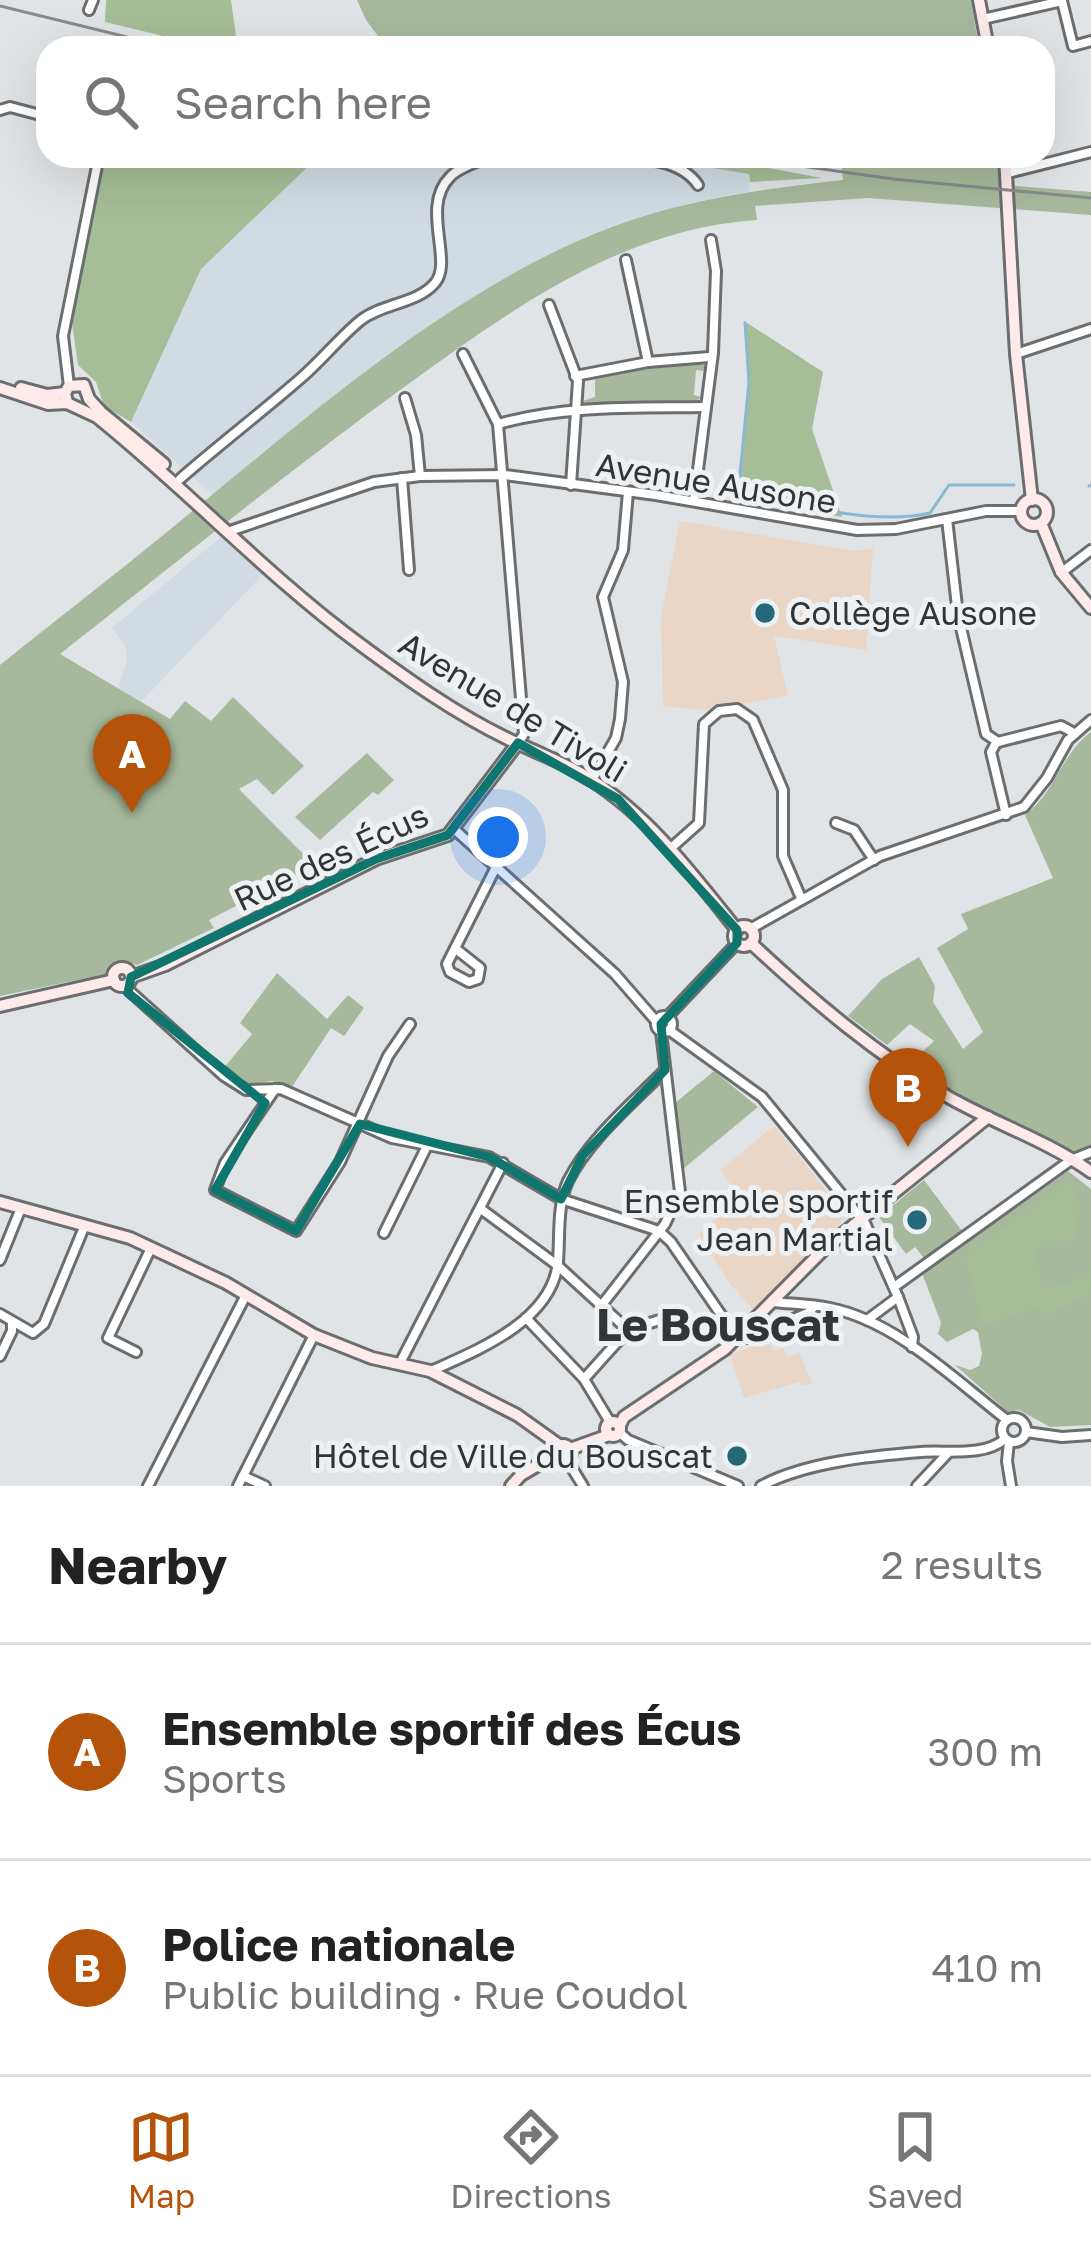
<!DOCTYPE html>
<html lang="en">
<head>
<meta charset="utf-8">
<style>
  :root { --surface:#fff; --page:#f6f6f6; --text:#222; --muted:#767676; --line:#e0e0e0; --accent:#b45309 }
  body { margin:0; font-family:"Golos Text",sans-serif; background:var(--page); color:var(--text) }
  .you { position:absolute; left:498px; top:837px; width:42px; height:42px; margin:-30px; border:9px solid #fff; border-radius:50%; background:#1a73e8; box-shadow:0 0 0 18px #1a73e833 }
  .badge { display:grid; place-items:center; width:78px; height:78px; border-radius:50%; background:var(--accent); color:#fff; font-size:39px; font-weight:700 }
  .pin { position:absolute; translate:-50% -99px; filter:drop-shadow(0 3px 6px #0008) }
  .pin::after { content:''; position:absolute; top:63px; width:42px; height:36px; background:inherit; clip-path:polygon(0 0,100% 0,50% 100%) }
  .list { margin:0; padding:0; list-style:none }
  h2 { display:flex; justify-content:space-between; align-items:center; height:156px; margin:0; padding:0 48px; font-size:51px }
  h2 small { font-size:39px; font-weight:400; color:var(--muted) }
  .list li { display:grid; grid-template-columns:78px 1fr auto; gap:36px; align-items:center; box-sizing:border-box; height:216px; padding:0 48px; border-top:3px solid var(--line) }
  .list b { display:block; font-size:45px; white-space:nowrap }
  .list p { margin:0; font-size:39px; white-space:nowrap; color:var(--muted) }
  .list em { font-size:39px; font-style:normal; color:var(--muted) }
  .icon { flex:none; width:66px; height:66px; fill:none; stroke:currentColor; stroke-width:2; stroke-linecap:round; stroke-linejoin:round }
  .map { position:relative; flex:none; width:1091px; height:1486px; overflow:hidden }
  .search { position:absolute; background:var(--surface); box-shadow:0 12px 48px #0002; left:36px; right:36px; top:36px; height:132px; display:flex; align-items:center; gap:30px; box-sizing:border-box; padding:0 42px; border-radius:36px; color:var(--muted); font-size:45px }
  .sheet { height:588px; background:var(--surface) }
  nav { display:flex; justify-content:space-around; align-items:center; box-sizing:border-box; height:168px; border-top:3px solid var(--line); background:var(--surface); font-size:33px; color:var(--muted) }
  nav a { display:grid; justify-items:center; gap:6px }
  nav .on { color:var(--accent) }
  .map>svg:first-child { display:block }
  .built { fill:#d2dbe3 }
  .education { fill:#ead6c7 }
  .green { fill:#a7b99c }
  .forest { fill:#a5be97 }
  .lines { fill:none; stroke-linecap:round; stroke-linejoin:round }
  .stream { stroke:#8ab8d2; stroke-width:3 }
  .street-casing { stroke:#6b6d6f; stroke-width:14 }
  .secondary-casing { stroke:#6b6d6f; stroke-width:16 }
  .street { stroke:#fff; stroke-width:8 }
  .secondary { stroke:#feebe9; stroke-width:10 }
  .tram { stroke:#888a8c; stroke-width:3 }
  .marked { fill:none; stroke:#0f766e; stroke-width:9; stroke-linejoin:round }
  .poi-dot { fill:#246879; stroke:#eef1f4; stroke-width:4.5 }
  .labels { text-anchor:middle; stroke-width:10; stroke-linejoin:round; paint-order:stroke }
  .street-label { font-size:33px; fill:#333435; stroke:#eef1f4 }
  .poi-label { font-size:33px; fill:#333435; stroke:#eef1f4; text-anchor:end }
  .district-label { font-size:45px; font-weight:bold; fill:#333435; stroke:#eef1f4 }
</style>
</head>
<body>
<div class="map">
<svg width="1091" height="1486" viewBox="0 0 1091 1486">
  <rect width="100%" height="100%" fill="#e1e4e6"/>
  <g class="built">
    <polygon points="319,156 639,156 749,174 750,191 687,204 614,227 482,291 259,455 213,495 131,422 200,269"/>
    <polygon points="223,535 264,573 141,702 118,688 127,660 126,648 112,628"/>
  </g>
  <g class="education">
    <polygon points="680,521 855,551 873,548 866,650 774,636 788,695 711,711 663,706 661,617"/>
    <polygon points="774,1126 842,1210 841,1224 754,1310 730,1284 699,1234 740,1197 720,1170"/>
    <polygon points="768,1340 773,1351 783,1348 787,1357 799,1352 812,1383 802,1386 800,1382 744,1398 730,1355"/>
  </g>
  <g class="green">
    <polygon points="357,0 971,0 979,48 387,48 366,20"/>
    <path d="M841 156H998L1001 178 1016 186 1091 192V215L868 198 755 206 757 220C619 229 508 312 400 390 284 475 173 565 60 654L170 719 185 701 211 721 233 697 304 766 273 795 257 779 239 789 314 865 209 920 214 928 137 965 125 961 106 974 0 996V665C71 608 143 553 213 494 333 395 466 282 612 227 687 199 764 189 843 180Z"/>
    <polygon points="698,361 705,366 704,371 696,370 694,395 701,397 696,402 586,405 583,401 595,397 595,379 584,381 587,376"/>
    <path d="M1091 732V1152L1071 1160 928 1084 932 1078 911 1062 934 1041 910 1024 887 1045 848 1016 882 979 919 957 935 986 933 1002 963 1049 983 1032 937 948 968 929 961 914 1053 878 1025 815C1055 793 1062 753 1091 732Z"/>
    <polygon points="367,753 394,780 378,795 373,792 320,840 295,817"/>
    <polygon points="277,973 327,1019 348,995 364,1008 344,1036 331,1028 292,1087 272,1081 245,1085 223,1069 252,1034 240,1023"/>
    <polygon points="714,1071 758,1107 683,1169 675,1103"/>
    <polygon points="1068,1171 1091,1189 1091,1425 1050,1427 1019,1410 1008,1412 955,1365 970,1370 979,1366 982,1354 978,1332 973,1329 947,1342 938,1334 941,1323 922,1273"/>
    <polygon points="924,1180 962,1231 924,1258 915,1247 906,1254 879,1217"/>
  </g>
  <g class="forest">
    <polygon points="106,0 231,0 237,44 253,48 213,48 105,22"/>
    <polygon points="106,156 319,156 201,269 131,422 104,406 96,382 78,365 72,323"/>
    <polygon points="639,156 705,156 822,178 750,182 749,174"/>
    <polygon points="744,321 823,372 812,429 842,517 738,500 748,381"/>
    <polygon points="1068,1181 1079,1198 1077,1240 1055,1241 1035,1250 1042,1287 1069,1284 1089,1270 1091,1245 1091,1293 1048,1315 1036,1309 982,1324 965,1256"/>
  </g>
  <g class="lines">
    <g class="stream">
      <path d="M745 323 749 382 739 484 743 491C797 505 876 526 930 513L949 485H1014"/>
      <polyline points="1089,486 1091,485"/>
    </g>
    <defs>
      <g id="street">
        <polyline points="1062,1 1073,46 1091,41"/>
        <polyline points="89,10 93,0"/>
        <polyline points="983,19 1062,1"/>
        <polyline points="81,46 81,48"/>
        <polyline points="0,110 10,107 48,117"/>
        <path d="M598 156C630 158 679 156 698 185"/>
        <polyline points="1008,173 1091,152"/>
        <polyline points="626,260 648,362"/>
        <polyline points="549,305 578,381 571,485"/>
        <polyline points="463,354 498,424 524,734 518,743"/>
        <polyline points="1016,354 1091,329"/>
        <polyline points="575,376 648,362 709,357"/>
        <polyline points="69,386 63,336 99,156"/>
        <polyline points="405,398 416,435 420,476"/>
        <path d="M498 424C566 405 634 408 704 407"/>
        <polyline points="402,478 409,570"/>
        <path d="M180 479C220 444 262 412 301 378 322 360 340 337 361 320 383 303 417 304 435 283 454 261 420 207 450 177 459 167 478 162 491 156"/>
        <polyline points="694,501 713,353 716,271 711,240"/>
        <polyline points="947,519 958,615 986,734 998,742"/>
        <polyline points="233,530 374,482 420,476 505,475 656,495 857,530 896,529 986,511 1021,511"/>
        <polyline points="1062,572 1091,550"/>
        <polyline points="998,742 1061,726 1074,733"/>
        <polyline points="996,743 991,752 1006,815"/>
        <polyline points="592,780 616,738 620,719 623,682 603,597 623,550 628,492"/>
        <polyline points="836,823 854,830 874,860"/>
        <polyline points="454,829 615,974 656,1021"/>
        <polyline points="671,848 699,823 704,724 719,711 737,709 753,720 783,790 783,856 801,898"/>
        <polyline points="750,929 880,856 1024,807 1047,778 1068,740 1091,720"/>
        <polyline points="456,949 480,968 478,979 469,982 450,972 447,964 496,867"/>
        <polyline points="124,986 224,1076 246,1090 281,1089 392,1138 489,1157 561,1199 659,1231 671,1242 737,1338 747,1338 808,1313 815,1306"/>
        <circle cx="664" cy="1024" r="8"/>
        <polyline points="667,1017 737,943"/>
        <polyline points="669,1030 762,1097 865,1223 898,1297 913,1337 912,1347"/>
        <polyline points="275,1089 225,1163 215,1190 296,1231 340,1162 388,1056 410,1024"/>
        <polyline points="481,1209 557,1265 628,1330 584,1379"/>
        <polyline points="384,1233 426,1148"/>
        <polyline points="0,1260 21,1208"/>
        <polyline points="894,1287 1071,1160 1091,1152"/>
        <path d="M773 1302C791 1304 811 1304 830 1308 896 1321 955 1380 1007 1420"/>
        <polyline points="601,1306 665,1224 680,1192 661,1032"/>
        <polyline points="0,1314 33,1333 44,1324 85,1225"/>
        <polyline points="526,1318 584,1379 610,1422"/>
        <polyline points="867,1320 898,1297"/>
        <polyline points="628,1330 675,1315"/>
        <polyline points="136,1352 108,1338 151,1248"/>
        <polyline points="0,1356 12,1331 12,1323"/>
        <polyline points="400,1363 503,1163"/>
        <path d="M431 1371C478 1350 552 1321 558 1262 560 1236 557 1205 568 1181 590 1138 632 1104 665 1070"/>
        <circle cx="1014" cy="1430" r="12"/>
        <polyline points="1026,1432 1062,1437 1091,1435"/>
        <polyline points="620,1433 628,1440 738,1486"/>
        <polyline points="1009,1442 1007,1461 1011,1486"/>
        <polyline points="567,1460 583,1486"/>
        <polyline points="243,1476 265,1486"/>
        <polyline points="148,1486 246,1295"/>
        <polyline points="238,1486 314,1335"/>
        <path d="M761 1486C806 1462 871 1456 921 1452 947 1450 984 1457 1005 1439"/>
        <polyline points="917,1486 947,1454"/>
      </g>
      <g id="secondary">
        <polyline points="979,0 988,48"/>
        <polyline points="1005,156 1016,354 1032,500"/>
        <path d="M0 388 48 404 67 403 97 417C188 490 267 576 361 645 407 679 456 714 508 739 535 752 564 762 590 779 650 817 693 875 737 930"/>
        <polyline points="21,388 47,395 65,393"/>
        <polyline points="67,403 65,393 69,386 84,385 89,399 101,412 164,464"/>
        <circle cx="1034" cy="512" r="13"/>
        <polyline points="1041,523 1061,572 1091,608"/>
        <circle cx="744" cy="936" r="10"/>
        <path d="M751 943C813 1001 877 1055 950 1098 996 1124 1048 1141 1091 1172"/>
        <circle cx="122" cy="977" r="9"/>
        <polyline points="131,977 165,965 376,859 448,835 518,743"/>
        <polyline points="0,1006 114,980"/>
        <polyline points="0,1202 130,1238 226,1283 314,1335 372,1358 430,1371 517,1415 559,1445"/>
        <circle cx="613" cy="1429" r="7"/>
        <polyline points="620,1425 624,1417 725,1349 824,1249 988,1117"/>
        <circle cx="563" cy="1453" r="8"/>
        <polyline points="570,1449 609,1435"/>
        <polyline points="511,1486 521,1475 555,1455"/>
      </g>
    </defs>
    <use href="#street" class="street-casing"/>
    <use href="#secondary" class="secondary-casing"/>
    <use href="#street" class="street"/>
    <use href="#secondary" class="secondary"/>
    <g class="tram">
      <polyline points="0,6 172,48"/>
      <polyline points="731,156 893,179 1091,198"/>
    </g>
  </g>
  <path class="marked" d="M518 743 618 799 737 930V943L661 1024 665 1070 583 1155 561 1199 489 1157 360 1124 296 1231 215 1190 265 1103 128 993 131 977 376 859 448 835Z"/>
  <g class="poi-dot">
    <circle cx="765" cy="613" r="12"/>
    <circle cx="917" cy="1220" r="12"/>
    <circle cx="737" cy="1456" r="12"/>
  </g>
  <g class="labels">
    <g class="street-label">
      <text transform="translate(716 483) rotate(9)" y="12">Avenue Ausone</text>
      <text transform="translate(513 707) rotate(31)" y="12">Avenue de Tivoli</text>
      <text transform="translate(331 857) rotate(-25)" y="12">Rue des Écus</text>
    </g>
    <g class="poi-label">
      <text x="789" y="625" text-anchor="start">Collège Ausone</text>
      <text x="893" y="1213">Ensemble sportif<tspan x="893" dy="38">Jean Martial</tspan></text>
      <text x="713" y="1468">Hôtel de Ville du Bouscat</text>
    </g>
    <g class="district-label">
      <text x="718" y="1341">Le Bouscat</text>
    </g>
  </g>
</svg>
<div class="you"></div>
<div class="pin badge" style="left:132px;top:813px">A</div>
<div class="pin badge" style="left:908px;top:1147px">B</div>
<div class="search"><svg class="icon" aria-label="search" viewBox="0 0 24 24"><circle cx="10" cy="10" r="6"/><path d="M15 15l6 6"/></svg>Search here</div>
</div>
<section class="sheet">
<h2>Nearby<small>2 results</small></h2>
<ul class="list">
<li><span class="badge">A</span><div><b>Ensemble sportif des Écus</b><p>Sports</p></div><em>300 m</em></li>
<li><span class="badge">B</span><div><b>Police nationale</b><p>Public building · Rue Coudol</p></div><em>410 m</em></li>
</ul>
</section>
<nav>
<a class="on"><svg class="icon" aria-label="map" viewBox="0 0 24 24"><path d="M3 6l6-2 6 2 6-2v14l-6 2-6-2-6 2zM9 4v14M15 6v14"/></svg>Map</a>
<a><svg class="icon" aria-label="directions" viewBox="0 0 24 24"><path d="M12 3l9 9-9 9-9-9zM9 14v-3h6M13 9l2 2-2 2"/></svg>Directions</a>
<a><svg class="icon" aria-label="saved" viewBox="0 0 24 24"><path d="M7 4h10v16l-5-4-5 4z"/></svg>Saved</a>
</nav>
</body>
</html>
